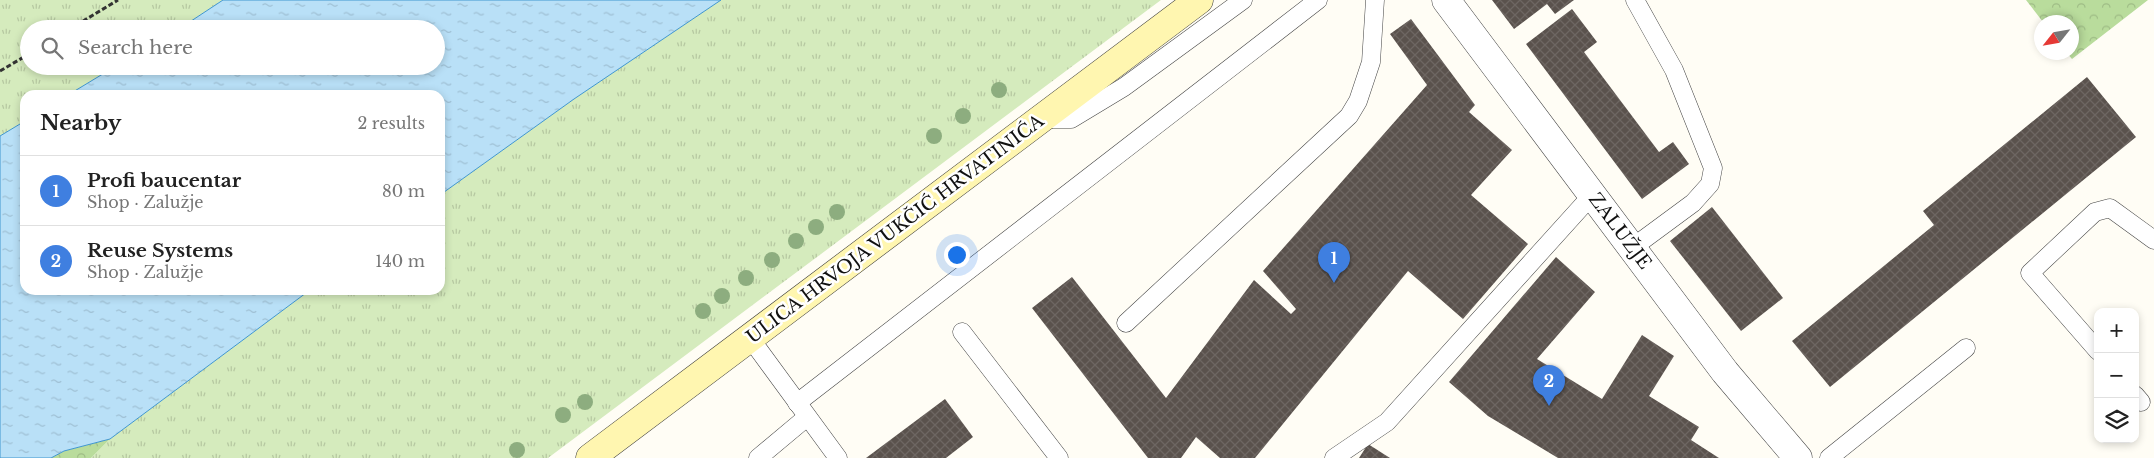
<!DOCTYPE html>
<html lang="en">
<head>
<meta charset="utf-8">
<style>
  :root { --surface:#fff; --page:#f6f6f6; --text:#222; --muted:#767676; --line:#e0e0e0; --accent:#111827 }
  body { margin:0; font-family:"Libre Baskerville",serif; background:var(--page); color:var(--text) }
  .controls { position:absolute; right:15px; bottom:15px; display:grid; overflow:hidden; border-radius:10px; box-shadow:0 2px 8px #0003 }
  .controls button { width:45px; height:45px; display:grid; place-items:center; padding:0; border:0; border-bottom:1px solid var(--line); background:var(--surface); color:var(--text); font:25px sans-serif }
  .compass { position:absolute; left:2034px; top:15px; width:45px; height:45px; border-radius:50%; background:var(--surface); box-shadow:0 2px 8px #0003; rotate:239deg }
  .you { position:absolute; left:956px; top:254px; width:18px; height:18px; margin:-12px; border:4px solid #fff; border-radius:50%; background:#1a73e8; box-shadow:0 0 0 8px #1a73e833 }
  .badge { display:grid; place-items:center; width:32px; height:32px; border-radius:50%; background:var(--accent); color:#fff; font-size:16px; font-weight:700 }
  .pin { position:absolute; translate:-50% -41px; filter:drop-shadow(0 1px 2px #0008) }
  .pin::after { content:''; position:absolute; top:26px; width:18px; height:15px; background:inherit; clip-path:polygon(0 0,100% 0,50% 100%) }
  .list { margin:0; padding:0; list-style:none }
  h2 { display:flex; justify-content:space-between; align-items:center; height:65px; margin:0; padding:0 20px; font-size:21px }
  h2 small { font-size:16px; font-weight:400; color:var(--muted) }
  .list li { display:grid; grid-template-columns:32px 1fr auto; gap:15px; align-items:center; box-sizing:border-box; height:70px; padding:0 20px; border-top:1px solid var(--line) }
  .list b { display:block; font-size:19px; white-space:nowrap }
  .list p { margin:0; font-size:16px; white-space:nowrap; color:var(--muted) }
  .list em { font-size:16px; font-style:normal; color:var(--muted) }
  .icon { flex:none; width:28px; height:28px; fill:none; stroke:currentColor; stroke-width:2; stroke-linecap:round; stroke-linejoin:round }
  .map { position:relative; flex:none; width:2154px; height:458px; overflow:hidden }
  .search { position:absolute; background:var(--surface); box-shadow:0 2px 8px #0003; left:20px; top:20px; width:425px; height:55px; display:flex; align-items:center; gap:12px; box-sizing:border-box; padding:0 18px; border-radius:28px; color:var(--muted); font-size:19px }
  .panel { position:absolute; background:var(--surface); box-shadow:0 2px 8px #0003; left:20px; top:90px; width:425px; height:205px; border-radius:15px }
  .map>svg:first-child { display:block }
  .grass { fill:url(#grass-tufts) }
  .forest { fill:url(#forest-crowns) }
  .water { fill:url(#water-ripples); stroke:#3f96cf }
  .building { fill:url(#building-cross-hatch) }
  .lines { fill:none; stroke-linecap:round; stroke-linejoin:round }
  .service-casing { stroke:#444; stroke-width:19 }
  .minor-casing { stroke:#444; stroke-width:29 }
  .secondary-casing { stroke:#333; stroke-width:29 }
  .path { stroke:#333; stroke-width:3; stroke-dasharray:5 2.5; stroke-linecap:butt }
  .service { stroke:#fff; stroke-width:18 }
  .minor { stroke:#fff; stroke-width:28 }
  .secondary { stroke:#fff6b0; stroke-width:28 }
  .tree { fill:#8dad7f }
  .labels { text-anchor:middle; stroke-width:5; stroke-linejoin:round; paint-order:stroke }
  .street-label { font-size:18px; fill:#111; stroke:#fff }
</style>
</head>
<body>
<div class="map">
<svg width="2154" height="458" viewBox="0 0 2154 458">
  <defs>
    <pattern id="grass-tufts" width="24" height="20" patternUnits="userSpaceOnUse" patternTransform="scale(1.25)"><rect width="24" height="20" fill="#d5ebbd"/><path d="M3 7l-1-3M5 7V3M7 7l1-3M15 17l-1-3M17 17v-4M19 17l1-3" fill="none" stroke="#b6c8a1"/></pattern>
    <pattern id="forest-crowns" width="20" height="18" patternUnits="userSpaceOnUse" patternTransform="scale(1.25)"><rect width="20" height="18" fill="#b9dc9c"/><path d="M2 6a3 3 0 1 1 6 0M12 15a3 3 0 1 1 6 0" fill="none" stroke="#9ebc85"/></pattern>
    <pattern id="water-ripples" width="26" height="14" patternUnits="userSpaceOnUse" patternTransform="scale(1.25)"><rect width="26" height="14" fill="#b9e0f7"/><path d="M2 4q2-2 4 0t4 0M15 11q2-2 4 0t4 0" fill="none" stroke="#9ebfd3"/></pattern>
    <pattern id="building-cross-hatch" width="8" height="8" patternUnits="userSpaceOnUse" patternTransform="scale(1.25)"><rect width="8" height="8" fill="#5a524d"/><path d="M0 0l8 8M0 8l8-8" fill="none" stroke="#6d6662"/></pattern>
  </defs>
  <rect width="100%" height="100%" fill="#fffdf5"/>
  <g class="grass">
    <polygon points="0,0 223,0 179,29 29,29 29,66 116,66 68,95 25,95 25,121 0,136"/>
    <polygon points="721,0 1161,0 548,458 91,458 110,439 310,290 440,290 440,195 574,99"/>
  </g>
  <g class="forest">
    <polygon points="2026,0 2148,0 2072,59 2067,53 2072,52 2072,22 2043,22"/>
    <polygon points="110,439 91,458 51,458 64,451"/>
  </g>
  <g class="water">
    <polygon points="223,0 721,0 574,99 440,195 440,95 68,95 116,66 436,66 436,29 179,29"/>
    <polygon points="25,121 25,290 310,290 110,439 64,451 51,458 0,458 0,136"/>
  </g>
  <g class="building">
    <polygon points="1492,0 1574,0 1555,14 1547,4 1514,29"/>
    <polygon points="1572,9 1597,42 1584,52 1659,152 1673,142 1689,164 1642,199 1526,44"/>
    <polygon points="1411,19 1475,105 1469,112 1512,150 1471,195 1528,244 1463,319 1408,271 1255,458 1220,458 1196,437 1181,458 1148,458 1032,308 1072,277 1166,398 1254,280 1291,314 1296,309 1263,271 1427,85 1390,34"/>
    <polygon points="2087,77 2136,137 1830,387 1792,341 1934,225 1923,211"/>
    <polygon points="1712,207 1783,298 1741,331 1670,241"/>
    <polygon points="1556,257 1595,292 1537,359 1602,399 1642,335 1674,356 1649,396 1699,427 1691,440 1719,458 1558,458 1488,416 1449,382"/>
    <polygon points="945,399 973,437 946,458 866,458"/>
    <polygon points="1368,444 1390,458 1359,458"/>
  </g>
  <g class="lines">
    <defs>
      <g id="service">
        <polyline points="1041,119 1071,119 1124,87 1243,0"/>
        <polyline points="1632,248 1693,203 1710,184 1713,168 1674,70 1635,0"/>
        <polyline points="1126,323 1349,116 1358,101 1371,62 1375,0"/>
        <polyline points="962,332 1059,458"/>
        <polyline points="750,338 838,458"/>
        <polyline points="2098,351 2030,273 2095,212 2110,208 2154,240"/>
        <polyline points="2135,395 2141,402"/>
        <polyline points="797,403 1318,0"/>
        <polyline points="758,458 807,417"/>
        <polyline points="1334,458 1387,422 1592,195"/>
        <polyline points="1829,458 1966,348"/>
      </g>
      <polyline id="minor" points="1446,0 1725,372 1798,458"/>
      <polyline id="secondary" points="590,458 1199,0"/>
    </defs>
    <use href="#service" class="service-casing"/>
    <use href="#minor" class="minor-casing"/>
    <use href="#secondary" class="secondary-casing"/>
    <g class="path">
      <polyline points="70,29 118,0"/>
      <polyline points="0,71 29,54"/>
    </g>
    <use href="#service" class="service"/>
    <use href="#minor" class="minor"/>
    <use href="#secondary" class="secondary"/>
  </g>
  <g class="tree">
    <circle cx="999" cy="90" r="8"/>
    <circle cx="963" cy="116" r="8"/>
    <circle cx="934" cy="136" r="8"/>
    <circle cx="837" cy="212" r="8"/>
    <circle cx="816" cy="227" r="8"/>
    <circle cx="796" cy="241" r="8"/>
    <circle cx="772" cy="260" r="8"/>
    <circle cx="746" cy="278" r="8"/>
    <circle cx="722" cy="296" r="8"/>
    <circle cx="703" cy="311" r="8"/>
    <circle cx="585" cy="402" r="8"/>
    <circle cx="563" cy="415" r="8"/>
    <circle cx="517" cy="450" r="8"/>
  </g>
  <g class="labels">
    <g class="street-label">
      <text transform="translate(895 229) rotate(-37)" y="6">ULICA HRVOJA VUKČIĆ HRVATINIĆA</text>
      <text transform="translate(1620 231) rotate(53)" y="6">ZALUŽJE</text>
    </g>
  </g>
</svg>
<div class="controls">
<button>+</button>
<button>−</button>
<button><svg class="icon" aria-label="layers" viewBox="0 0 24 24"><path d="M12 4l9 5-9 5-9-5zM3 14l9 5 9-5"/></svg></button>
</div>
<svg class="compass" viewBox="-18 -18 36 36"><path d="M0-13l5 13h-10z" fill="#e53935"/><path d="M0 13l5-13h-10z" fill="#767676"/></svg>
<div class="you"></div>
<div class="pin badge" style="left:1334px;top:283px;background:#3f7fe0">1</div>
<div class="pin badge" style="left:1549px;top:406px;background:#3f7fe0">2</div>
<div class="search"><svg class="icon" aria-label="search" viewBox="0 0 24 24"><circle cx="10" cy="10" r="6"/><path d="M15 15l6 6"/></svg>Search here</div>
<section class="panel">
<h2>Nearby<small>2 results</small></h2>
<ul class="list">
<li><span class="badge" style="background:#3f7fe0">1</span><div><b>Profi baucentar</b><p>Shop · Zalužje</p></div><em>80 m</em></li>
<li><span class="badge" style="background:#3f7fe0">2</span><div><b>Reuse Systems</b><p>Shop · Zalužje</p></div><em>140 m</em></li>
</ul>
</section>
</div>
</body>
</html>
